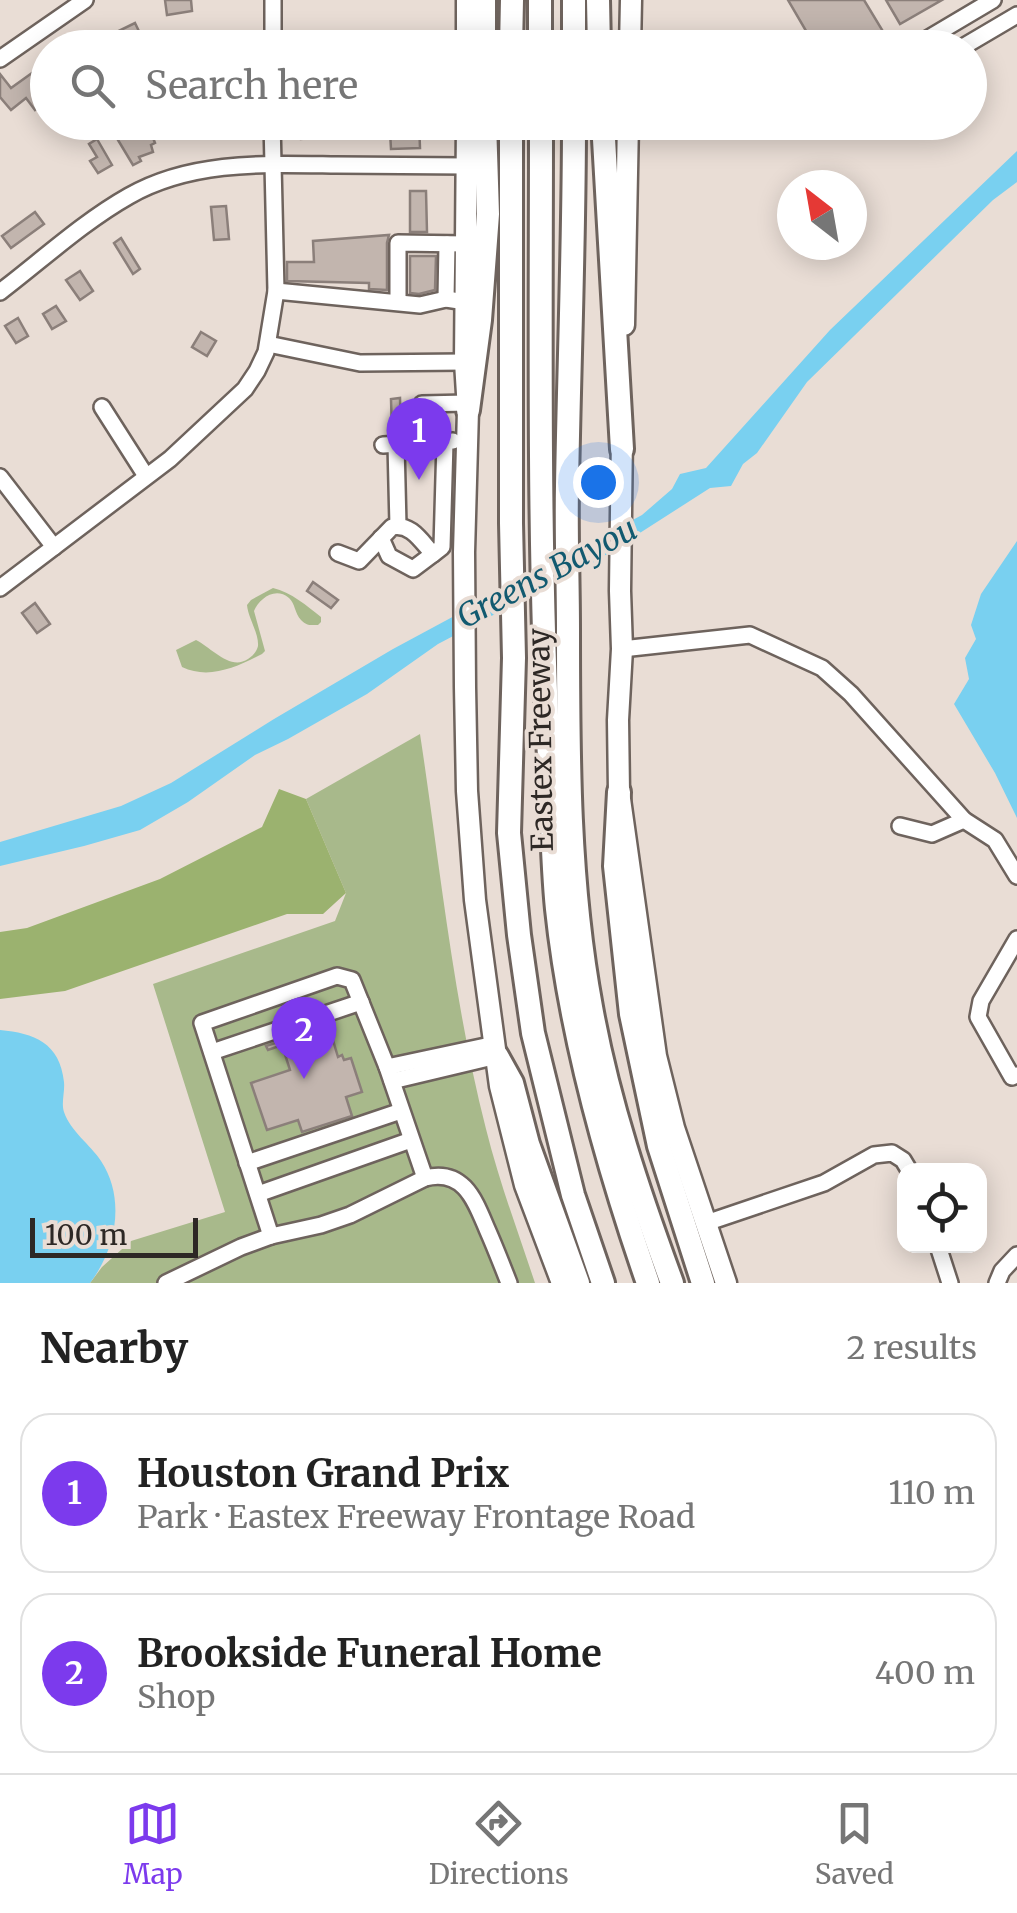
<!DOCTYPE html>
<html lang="en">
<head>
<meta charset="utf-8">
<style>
  :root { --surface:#fff; --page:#f6f6f6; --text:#222; --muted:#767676; --line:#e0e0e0; --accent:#7c3aed }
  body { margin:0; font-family:Merriweather,serif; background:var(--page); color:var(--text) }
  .controls { position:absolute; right:30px; bottom:30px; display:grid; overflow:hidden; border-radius:20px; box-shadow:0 5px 25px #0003 }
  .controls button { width:90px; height:90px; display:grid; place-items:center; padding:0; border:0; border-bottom:2px solid var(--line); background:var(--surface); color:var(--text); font:50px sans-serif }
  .compass { position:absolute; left:777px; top:170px; width:90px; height:90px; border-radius:50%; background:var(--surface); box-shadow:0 5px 25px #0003; rotate:329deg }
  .scale { position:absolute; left:30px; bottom:25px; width:168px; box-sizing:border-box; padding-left:10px; border:5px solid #2d2825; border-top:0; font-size:28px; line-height:35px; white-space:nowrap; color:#2d2825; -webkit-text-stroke:8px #e9ddd5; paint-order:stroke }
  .you { position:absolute; left:598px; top:482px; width:35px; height:35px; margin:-25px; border:8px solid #fff; border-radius:50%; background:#1a73e8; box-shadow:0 0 0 15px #1a73e833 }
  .badge { display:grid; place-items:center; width:65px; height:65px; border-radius:50%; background:var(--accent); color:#fff; font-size:32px; font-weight:700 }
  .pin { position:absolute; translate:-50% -82px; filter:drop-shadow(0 2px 5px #0008) }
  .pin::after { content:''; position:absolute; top:52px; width:35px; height:30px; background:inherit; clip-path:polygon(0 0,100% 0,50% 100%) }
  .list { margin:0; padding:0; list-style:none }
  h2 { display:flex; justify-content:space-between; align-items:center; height:130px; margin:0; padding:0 40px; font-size:42px }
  h2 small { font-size:32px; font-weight:400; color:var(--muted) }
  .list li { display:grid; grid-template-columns:65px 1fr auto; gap:30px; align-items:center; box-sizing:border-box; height:160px; margin:0 20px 20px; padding:0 20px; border:2px solid var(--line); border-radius:30px }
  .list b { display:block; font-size:38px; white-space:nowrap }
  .list p { margin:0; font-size:32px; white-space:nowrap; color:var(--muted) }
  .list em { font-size:32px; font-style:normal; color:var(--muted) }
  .icon { flex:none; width:55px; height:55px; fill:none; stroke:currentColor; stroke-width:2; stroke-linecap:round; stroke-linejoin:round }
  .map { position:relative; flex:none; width:1017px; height:1283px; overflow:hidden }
  .search { position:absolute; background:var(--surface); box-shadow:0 5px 25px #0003; left:30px; right:30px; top:30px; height:110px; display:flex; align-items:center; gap:25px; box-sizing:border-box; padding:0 35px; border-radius:55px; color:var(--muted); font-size:38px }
  .sheet { height:490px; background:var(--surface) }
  nav { display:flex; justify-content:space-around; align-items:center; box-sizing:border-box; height:140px; border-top:2px solid var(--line); background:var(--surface); font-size:28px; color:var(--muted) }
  nav a { display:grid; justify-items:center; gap:5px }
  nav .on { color:var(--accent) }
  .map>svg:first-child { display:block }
  .green { fill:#a8b98b }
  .forest { fill:#9bb26f }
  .water { fill:#79d0f0 }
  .building { fill:#c2b5ae; stroke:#8b7f7a; stroke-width:2.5 }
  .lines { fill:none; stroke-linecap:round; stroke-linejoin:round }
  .minor-casing { stroke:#6e635d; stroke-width:20 }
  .major-casing { stroke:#6e635d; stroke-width:25 }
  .highway-casing { stroke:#6e635d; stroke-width:28 }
  .minor { stroke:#fff; stroke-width:15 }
  .major { stroke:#fff; stroke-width:20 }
  .highway { stroke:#fff; stroke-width:22 }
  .labels { text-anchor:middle; stroke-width:8; stroke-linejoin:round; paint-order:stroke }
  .street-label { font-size:30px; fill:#2d2825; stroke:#e9ddd5 }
  .water-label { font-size:32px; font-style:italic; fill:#125a70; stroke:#e9ddd5 }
</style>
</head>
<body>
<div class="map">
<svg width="1017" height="1283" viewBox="0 0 1017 1283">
  <rect width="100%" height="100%" fill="#e9ddd5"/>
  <g class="green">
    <path d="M273 588C291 592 307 606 321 617V622L318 625C310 625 307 626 301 620 295 614 295 603 289 598 275 586 259 599 254 611L265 651 262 654C237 667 209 680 182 667L176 650 196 640C212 648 230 671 248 659 253 656 257 651 258 646 259 633 248 618 247 605L251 600Z"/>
    <path d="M420 734C440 865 453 1000 486 1129 499 1181 518 1232 535 1283H90L102 1267 131 1241 225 1212 153 984 335 921 346 893 306 799Z"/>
  </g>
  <polygon class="forest" points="279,789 306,799 346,893 323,914 287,914 65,991 0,999 0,932 27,928 160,879 262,827"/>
  <g class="water">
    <polygon points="1017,151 1017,182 993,200 807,382 757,453 743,464 731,486 710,488 593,563 438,644 367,694 288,739 255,755 188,802 140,830 84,846 0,866 0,842 121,806 171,783 274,719 393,649 642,515 672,489 680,474 706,468 830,330"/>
    <polygon points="1017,541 1017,818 995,773 954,704 969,679 965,658 976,639 971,625 981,594"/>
    <path d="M0 1030C34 1033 60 1043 64 1082 65 1092 61 1103 64 1112 71 1132 90 1144 101 1161 126 1199 116 1249 90 1283H0Z"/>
  </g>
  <g class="building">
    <polygon points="165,0 191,0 192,11 167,15"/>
    <polygon points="788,0 864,0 884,33 860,48 816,48"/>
    <polygon points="886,0 942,0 900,24"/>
    <polygon points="135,23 147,48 108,48 104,38"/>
    <polygon points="32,73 46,93 38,98 43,105 35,110 26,98 11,110 0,97 0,74 11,88"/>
    <polygon points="147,122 155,143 151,145 153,152 139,157 141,161 133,165 112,130 119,125 123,130"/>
    <polygon points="377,122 419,122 420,148 391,149 390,131 377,132"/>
    <polygon points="323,124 324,137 301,139 300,125"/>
    <polygon points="97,139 112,165 98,173 90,161 97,157 89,144"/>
    <polygon points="410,191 426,191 427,232 410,232"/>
    <polygon points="226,206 229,239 214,240 211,207"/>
    <polygon points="35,212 44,224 11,248 2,236"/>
    <polygon points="389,235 387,243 387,290 369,289 369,283 287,281 287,262 314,262 313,241"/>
    <polygon points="121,238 140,269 133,274 114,243"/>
    <polygon points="410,256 436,256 435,290 419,294 410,293"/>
    <polygon points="80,271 93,291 80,300 66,280"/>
    <polygon points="56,306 66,321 52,329 43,314"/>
    <polygon points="18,318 28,336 16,343 5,326"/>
    <polygon points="201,332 216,341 207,356 192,347"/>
    <polygon points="400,398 401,433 392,433 391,399"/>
    <polygon points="313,582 338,600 331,608 307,591"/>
    <polygon points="35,603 50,624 37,633 22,613"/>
    <polygon points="320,1028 324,1039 332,1037 338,1057 342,1055 344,1060 351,1058 362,1092 346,1097 352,1116 302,1132 298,1120 267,1130 251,1083 290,1070 282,1045 268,1050 266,1046"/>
  </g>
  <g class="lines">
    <defs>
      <g id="minor">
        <polyline points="273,48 273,0"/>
        <polyline points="912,48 993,0"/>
        <polyline points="961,48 1017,15"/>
        <polyline points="0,59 85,0"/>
        <polyline points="276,291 420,305 446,299 466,302"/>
        <path d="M0 292C42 260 83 222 129 196 192 160 267 164 337 165 381 165 424 166 467 166"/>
        <polyline points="446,299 447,244"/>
        <polyline points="398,302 398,243 466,244"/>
        <polyline points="268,344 360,363 465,362"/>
        <polyline points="422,404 467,403"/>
        <polyline points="102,407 146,476"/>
        <polyline points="396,444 398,526"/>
        <polyline points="383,445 453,441"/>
        <polyline points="0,477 54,547"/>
        <polyline points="381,538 389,556 413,569 433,554"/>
        <path d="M338 553 359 561 392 527C411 523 421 541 433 554L442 547 445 442"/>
        <polyline points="0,588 170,459 245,389 257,371 266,352 276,291 272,122"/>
        <polyline points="622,649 750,635 822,668 851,694 964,820 995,840 1017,876"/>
        <polyline points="900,826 932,834 964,820"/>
        <polyline points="1017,939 981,1001 978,1017 1012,1077 1017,1075"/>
        <polyline points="212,1052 361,1002"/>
        <polyline points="387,1067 495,1044"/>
        <polyline points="392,1081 497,1056"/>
        <polyline points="247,1163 401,1111"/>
        <polyline points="258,1194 411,1140"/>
        <polyline points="706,1223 824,1183 874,1155 892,1153 903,1160 909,1170"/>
        <polyline points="271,1236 202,1023 337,976 352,980 387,1067 425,1178"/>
        <polyline points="938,1246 950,1283"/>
        <path d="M166 1283 241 1247 271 1236 321 1225 350 1215 425 1178C464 1168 475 1201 487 1229 495 1247 502 1265 509 1283"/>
        <polyline points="997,1283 1002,1271 1017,1255"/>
      </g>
      <g id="major">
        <polyline points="467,0 467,48"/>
        <polyline points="630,48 631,0"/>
        <polyline points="467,122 465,362 468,410 464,552 465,687 467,791 475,900 500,1086 525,1185 562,1283"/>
        <polyline points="624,325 628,122"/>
        <polyline points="622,434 620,591 622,649 618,720 619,792 656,1056 674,1128 726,1283"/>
      </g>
      <g id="highway">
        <polyline points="540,0 540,48"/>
        <polyline points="598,0 599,48"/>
        <polyline points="484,48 484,0"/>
        <polyline points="511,48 512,0"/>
        <polyline points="574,48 574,0"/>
        <polyline points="511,122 511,523 514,658 509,833 519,935 533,1033 573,1195 603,1283"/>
        <path d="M541 122C541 334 538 546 549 758 552 808 552 859 557 909 570 1033 607 1165 648 1283"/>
        <path d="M574 122C574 244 569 365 567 486 566 534 568 582 568 630 568 756 568 883 591 1007 608 1102 639 1193 672 1283"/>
        <polyline points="603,122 622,449"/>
        <polyline points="468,410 480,320 488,214 485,122"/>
        <polyline points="619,792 615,866 631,1014 659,1146 703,1283"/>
        <polyline points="497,1056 512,1083 528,1144 578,1283"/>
      </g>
    </defs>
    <use href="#minor" class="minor-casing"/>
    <use href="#major" class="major-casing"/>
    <use href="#highway" class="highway-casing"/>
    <use href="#minor" class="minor"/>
    <use href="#major" class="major"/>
    <use href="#highway" class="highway"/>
  </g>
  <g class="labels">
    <g class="street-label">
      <text transform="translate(541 740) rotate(-91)" y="10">Eastex Freeway</text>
    </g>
    <g class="water-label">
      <text transform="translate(547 573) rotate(-28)" y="11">Greens Bayou</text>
    </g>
  </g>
</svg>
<div class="controls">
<button><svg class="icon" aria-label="locate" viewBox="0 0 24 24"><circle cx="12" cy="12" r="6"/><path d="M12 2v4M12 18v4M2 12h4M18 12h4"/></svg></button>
</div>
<svg class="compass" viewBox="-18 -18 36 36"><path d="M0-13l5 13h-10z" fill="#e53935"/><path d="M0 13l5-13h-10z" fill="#767676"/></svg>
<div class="scale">100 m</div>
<div class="you"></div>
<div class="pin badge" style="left:419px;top:480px">1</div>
<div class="pin badge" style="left:304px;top:1079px">2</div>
<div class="search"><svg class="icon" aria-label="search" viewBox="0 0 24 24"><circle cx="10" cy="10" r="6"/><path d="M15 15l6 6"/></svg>Search here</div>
</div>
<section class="sheet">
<h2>Nearby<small>2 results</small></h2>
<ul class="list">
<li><span class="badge">1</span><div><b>Houston Grand Prix</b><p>Park · Eastex Freeway Frontage Road</p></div><em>110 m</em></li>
<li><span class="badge">2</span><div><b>Brookside Funeral Home</b><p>Shop</p></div><em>400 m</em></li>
</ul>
</section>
<nav>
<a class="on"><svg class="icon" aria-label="map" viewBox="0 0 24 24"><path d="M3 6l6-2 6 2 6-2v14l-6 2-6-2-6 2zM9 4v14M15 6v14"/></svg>Map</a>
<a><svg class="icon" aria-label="directions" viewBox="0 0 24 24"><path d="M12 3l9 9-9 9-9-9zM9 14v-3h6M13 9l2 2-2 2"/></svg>Directions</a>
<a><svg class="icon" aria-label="saved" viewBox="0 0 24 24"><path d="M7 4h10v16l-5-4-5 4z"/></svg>Saved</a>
</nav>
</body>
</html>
